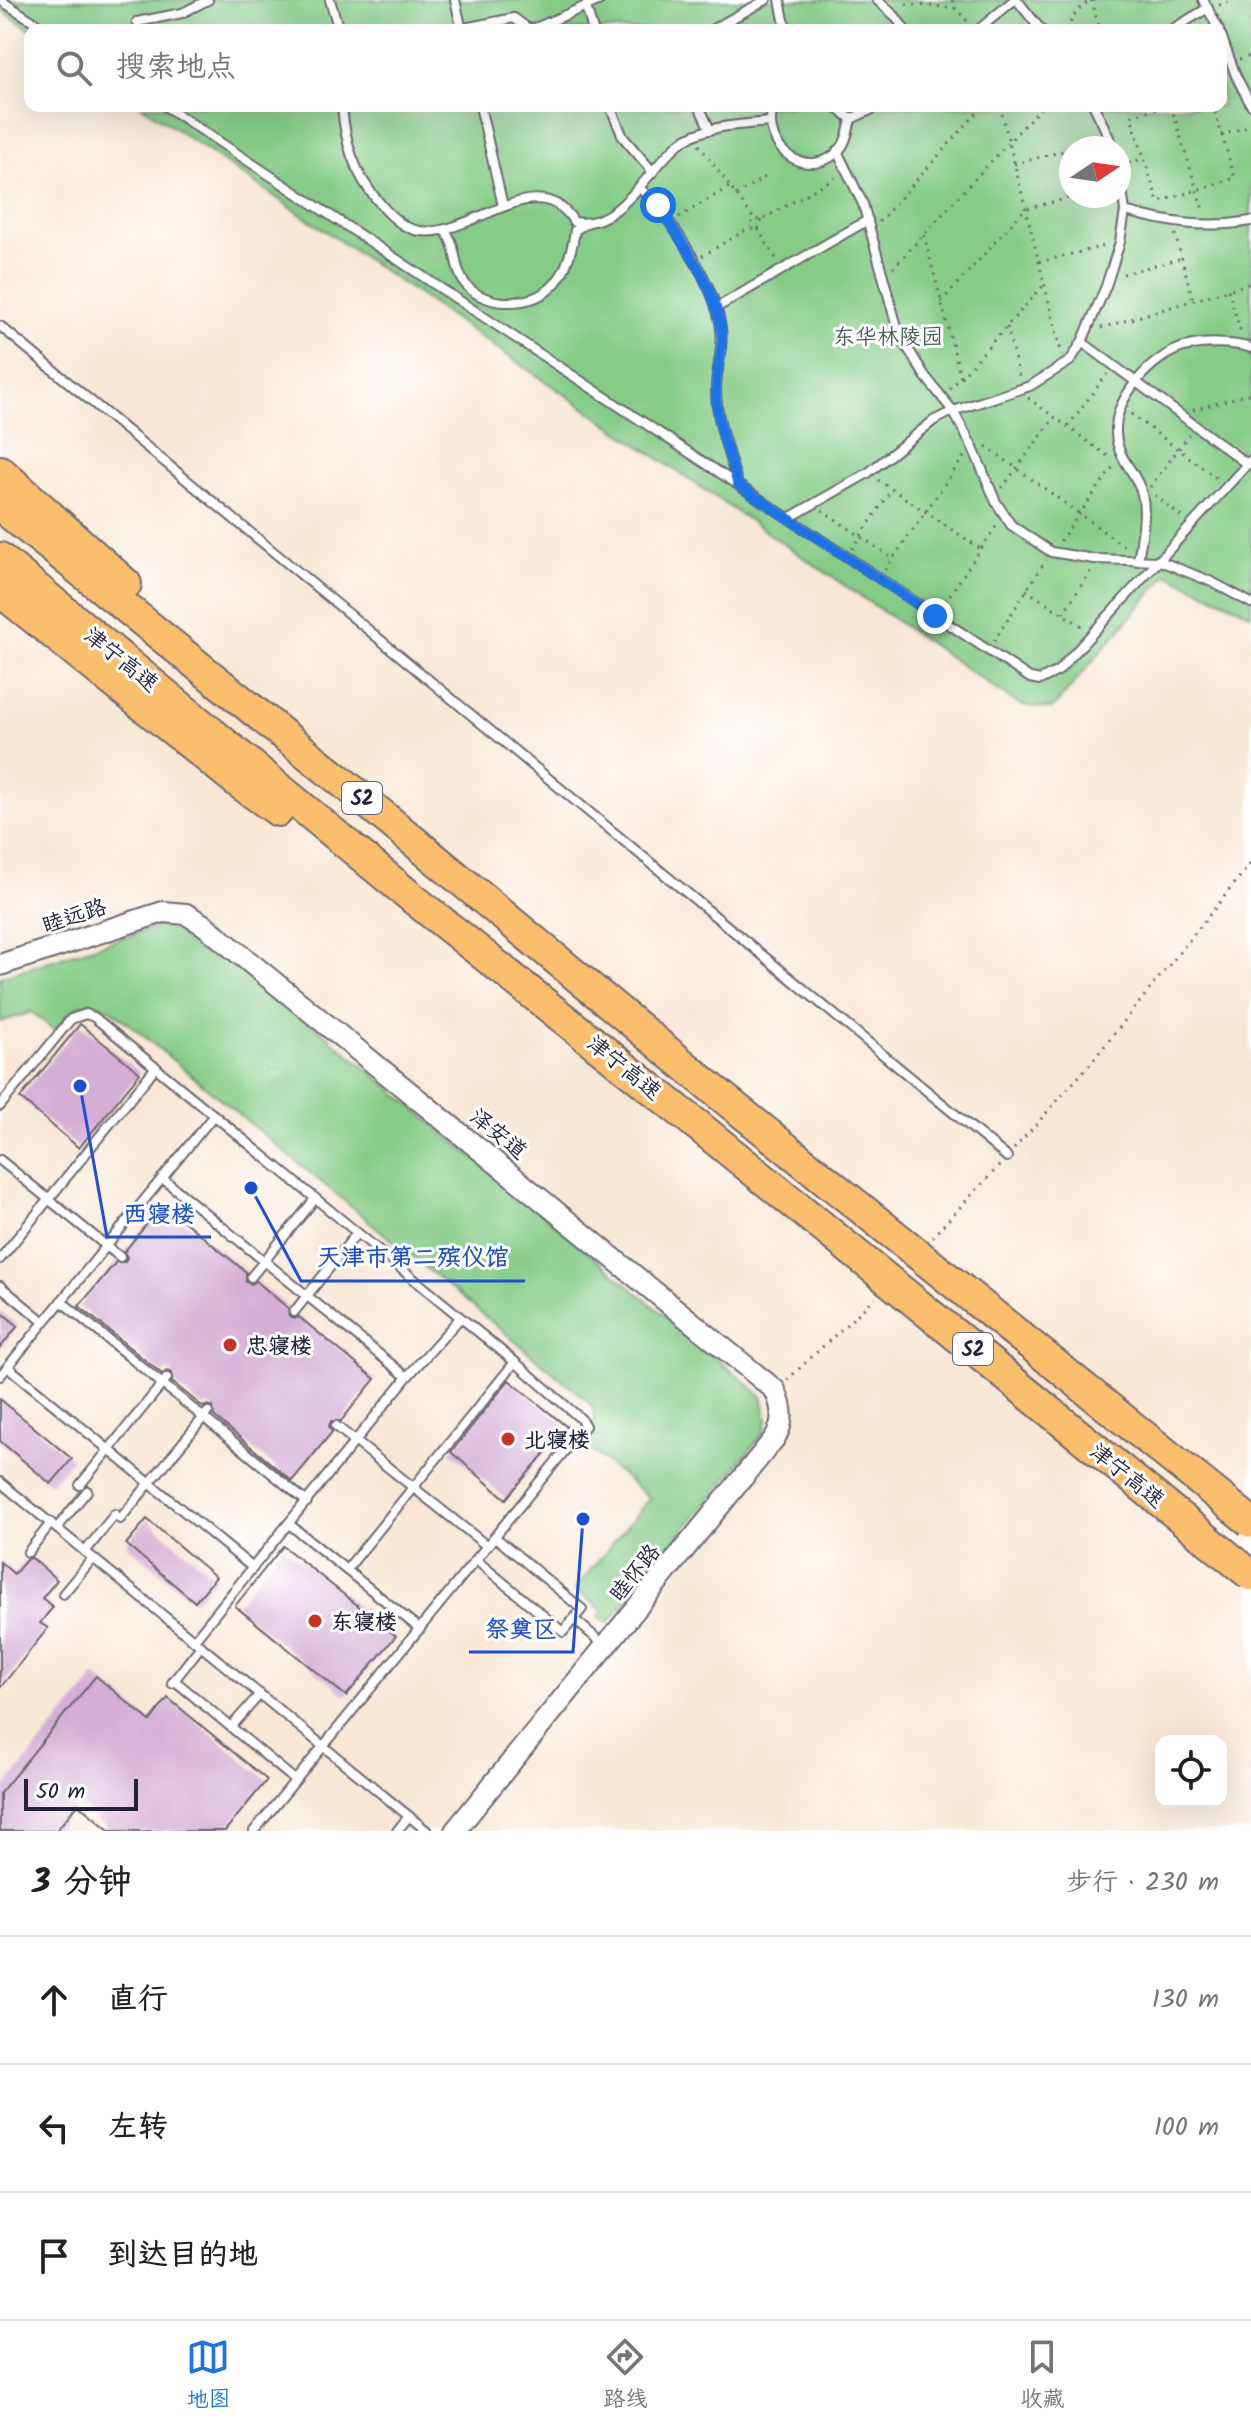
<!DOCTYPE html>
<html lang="zh">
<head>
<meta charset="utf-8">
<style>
  :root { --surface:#fff; --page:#f6f6f6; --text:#202124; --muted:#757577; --line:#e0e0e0; --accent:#1a73e8 }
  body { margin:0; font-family:Kalam,"LXGW WenKai TC",sans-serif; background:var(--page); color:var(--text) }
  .controls { position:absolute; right:24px; bottom:24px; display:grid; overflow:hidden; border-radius:16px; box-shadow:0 8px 32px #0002 }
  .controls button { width:72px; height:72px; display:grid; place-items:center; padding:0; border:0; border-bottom:2px solid var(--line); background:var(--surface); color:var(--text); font:40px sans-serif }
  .compass { position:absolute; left:1059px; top:136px; width:72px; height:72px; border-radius:50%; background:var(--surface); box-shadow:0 8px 32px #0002; rotate:77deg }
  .scale { position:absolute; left:24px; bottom:20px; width:114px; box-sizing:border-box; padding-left:8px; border:4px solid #22223b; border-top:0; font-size:22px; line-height:28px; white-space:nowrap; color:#22223b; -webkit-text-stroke:6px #fff; paint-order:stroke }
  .stop { position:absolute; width:24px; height:24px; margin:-18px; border:6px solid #1a73e8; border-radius:50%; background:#fff }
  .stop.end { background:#1a73e8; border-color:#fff; box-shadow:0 2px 8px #0008 }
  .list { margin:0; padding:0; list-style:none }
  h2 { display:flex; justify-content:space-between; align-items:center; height:104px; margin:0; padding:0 32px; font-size:34px }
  h2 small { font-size:26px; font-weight:400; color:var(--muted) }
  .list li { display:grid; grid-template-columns:52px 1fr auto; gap:24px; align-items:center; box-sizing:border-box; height:128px; padding:0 32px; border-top:2px solid var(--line) }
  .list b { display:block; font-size:30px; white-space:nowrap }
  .list em { font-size:26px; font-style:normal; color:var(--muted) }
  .icon { flex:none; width:44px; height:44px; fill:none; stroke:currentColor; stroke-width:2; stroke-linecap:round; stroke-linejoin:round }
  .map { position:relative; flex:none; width:1251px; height:1831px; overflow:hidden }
  .search { position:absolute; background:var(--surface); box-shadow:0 8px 32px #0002; left:24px; right:24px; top:24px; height:88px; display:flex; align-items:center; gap:20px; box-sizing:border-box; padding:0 28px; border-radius:16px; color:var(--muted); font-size:30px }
  .sheet { height:488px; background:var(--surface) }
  nav { display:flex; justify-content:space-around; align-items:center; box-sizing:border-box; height:112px; border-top:2px solid var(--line); background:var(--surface); font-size:22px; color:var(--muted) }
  nav a { display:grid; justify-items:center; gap:4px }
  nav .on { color:var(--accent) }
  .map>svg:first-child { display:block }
  .green { fill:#85cc87; stroke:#547761; stroke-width:2; fill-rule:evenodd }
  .building { fill:#d5aed6 }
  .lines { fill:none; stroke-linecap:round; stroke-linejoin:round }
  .service-casing { stroke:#6d6771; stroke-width:12 }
  .tertiary-casing { stroke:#6d6771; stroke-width:24 }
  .motorway-casing { stroke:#6d6771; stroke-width:34 }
  .path { stroke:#6d6771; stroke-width:3; stroke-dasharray:2 6; stroke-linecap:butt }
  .service { stroke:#fff; stroke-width:8 }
  .tertiary { stroke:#fff; stroke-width:20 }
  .motorway { stroke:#fabe6d; stroke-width:30 }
  .motorway-bridge-casing { stroke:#6d6771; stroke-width:34; stroke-linecap:butt }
  .motorway-bridge { stroke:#fabe6d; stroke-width:30 }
  .route { stroke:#1a73e8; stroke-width:10 }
  .poi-dot { fill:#c8321e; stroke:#fff; stroke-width:3 }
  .labels { text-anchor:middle; stroke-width:6; stroke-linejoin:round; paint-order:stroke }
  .shield { fill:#fff; stroke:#646476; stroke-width:2 }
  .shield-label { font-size:20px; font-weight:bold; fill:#22223b }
  .park-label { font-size:22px; fill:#455e56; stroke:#fff }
  .street-label { font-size:22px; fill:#22223b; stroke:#fff }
  .poi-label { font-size:22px; font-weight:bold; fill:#22223b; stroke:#fff; text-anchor:start }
  .leader { fill:none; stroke:#1d4ed8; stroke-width:3 }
  .callout-dot { fill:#1d4ed8; stroke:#fff; stroke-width:3 }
  .callout-label { font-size:24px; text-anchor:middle; font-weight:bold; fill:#1d4ed8; stroke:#fff; stroke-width:6; stroke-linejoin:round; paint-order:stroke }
</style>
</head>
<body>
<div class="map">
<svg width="1251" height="1831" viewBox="0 0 1251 1831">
  <rect width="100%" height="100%" fill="#fff"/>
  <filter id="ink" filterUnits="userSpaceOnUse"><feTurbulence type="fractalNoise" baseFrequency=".0125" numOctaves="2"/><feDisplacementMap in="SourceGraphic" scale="16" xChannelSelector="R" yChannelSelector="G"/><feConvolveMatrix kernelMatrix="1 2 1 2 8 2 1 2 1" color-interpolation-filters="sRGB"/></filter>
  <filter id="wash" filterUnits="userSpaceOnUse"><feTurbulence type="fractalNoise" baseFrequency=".006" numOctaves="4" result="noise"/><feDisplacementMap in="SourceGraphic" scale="32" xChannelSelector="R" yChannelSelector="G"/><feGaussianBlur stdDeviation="1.8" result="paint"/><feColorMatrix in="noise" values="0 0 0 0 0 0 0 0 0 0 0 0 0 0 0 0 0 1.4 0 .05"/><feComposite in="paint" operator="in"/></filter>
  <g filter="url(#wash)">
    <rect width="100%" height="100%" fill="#f8e7d4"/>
    <g class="green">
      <path d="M0 0H1251V614L1167 574 1052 709 1020 705 142 106H1221V30H31L0 9ZM1071 148H1119V196H1071Z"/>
      <path d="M171 922 182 923 199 930 762 1396 767 1420 763 1434 608 1623 599 1617 603 1611 575 1589 650 1498 584 1444C593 1430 600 1415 588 1401L112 1010C80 996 75 1007 54 1030L32 1012 0 1022V977Z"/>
    </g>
    <g id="blocks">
      <g class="building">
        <polygon points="80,1024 140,1073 79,1148 20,1098"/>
        <polygon points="163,1204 246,1272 246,1282 251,1284 256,1281 288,1308 289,1317 294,1319 299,1317 375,1379 341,1421 331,1421 329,1426 332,1432 292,1481 214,1416 213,1407 208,1405 203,1407 172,1382 172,1373 167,1371 162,1374 79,1306 116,1262 125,1262 127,1257 124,1252"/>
        <polygon points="0,1311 18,1326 0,1348"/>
        <polygon points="509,1380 567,1427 506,1499 451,1452"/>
        <polygon points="0,1399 72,1459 51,1484 0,1441"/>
        <polygon points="147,1519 216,1577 195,1602 126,1544"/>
        <polygon points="283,1546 396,1636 346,1696 235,1606"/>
        <polygon points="32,1558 57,1580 42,1598 53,1607 40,1623 48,1628 0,1688 0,1562 14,1574 27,1559"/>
        <polygon points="96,1676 150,1721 168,1698 267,1780 225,1831 110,1831 78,1804 56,1831 0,1831 0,1793"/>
      </g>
    </g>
  </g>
  <g filter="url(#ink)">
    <use href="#blocks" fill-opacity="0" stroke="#6d6771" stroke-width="2"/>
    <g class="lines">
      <defs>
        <g id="service">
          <polyline points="0,0 47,30"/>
          <polyline points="330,0 339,30"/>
          <polyline points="455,0 462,30"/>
          <polyline points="780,0 786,30"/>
          <polyline points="877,0 895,16 905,30"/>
          <polyline points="1017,0 1041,30"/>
          <polyline points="1203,0 1219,30"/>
          <polyline points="586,7 593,30"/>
          <polyline points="137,22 182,13 208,0"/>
          <polyline points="454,30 514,18 526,27 533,29 600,0"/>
          <polyline points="711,30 766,0"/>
          <polyline points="978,30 1014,0"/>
          <polyline points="1171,30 1208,8"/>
          <polyline points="1221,35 1236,76 1251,105"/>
          <polyline points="165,106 1030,678 1040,680 1058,671 1251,460"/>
          <path d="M342 106C345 142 354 174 378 201 385 210 395 220 405 226 457 255 534 157 574 222 619 231 650 166 680 143 704 125 741 125 770 122"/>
          <polyline points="480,106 503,206"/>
          <polyline points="610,106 623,137 653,172"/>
          <polyline points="699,106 710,130"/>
          <path d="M773 106C760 152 812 183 841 148 847 141 849 128 851 119L835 106"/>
          <polyline points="1094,106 1114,148"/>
          <polyline points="851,119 879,106"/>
          <polyline points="837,151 863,204 899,334 925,376 953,411 973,448 996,502 1011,525 1051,552 1094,559 1160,561 1212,582 1251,603"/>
          <path d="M639 187C671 218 715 284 721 328 724 349 716 369 716 389 716 421 729 454 738 485"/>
          <path d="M1125 211C1168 223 1206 229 1251 221"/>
          <path d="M444 230C459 246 452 270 467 286 476 296 493 302 506 302 554 303 569 272 575 230L585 224"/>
          <polyline points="716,308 868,220"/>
          <polyline points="0,326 1007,1157"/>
          <polyline points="1082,342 1247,464"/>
          <polyline points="789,518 868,473 933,421 953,411 1030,386 1070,361 1082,342 1106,286 1120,242 1125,211 1119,168"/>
          <path d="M1138 561C1141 540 1147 514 1142 494 1137 472 1117 460 1116 433 1114 398 1152 356 1184 347 1203 342 1232 342 1251 348"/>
          <polyline points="0,1106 71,1019 86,1014 94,1017 515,1362 581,1419 585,1426 254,1831"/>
          <polyline points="0,1160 120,1257"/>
          <polyline points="162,1178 407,1377"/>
          <polyline points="0,1259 156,1067"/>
          <polyline points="251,1277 315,1199"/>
          <polyline points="0,1286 44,1322"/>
          <polyline points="61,1301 307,1502"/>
          <polyline points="294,1312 357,1233"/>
          <polyline points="8,1367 253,1568"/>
          <polyline points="0,1376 214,1115"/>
          <polyline points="336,1426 487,1546"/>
          <polyline points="0,1482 427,1831"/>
          <polyline points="80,1485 167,1378"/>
          <polyline points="120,1519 208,1412"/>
          <polyline points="289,1524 420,1629"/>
          <polyline points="57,1528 87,1491"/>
          <polyline points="28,1552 51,1523"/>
          <polyline points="85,1552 115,1514"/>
          <polyline points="476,1560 563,1632 582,1609 495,1537"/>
          <polyline points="347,1569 515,1362"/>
          <polyline points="63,1594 93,1558"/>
          <polyline points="574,1619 604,1645"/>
          <polyline points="194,1640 407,1377 460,1318"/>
          <polyline points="174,1680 295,1780"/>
          <polyline points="172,1683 201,1646"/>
          <polyline points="231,1727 260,1694"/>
          <polyline points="397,1831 409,1816"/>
        </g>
        <path id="tertiary" d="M0 965 163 912 186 914 204 925 775 1390C783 1408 785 1422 774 1439L455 1831"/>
        <g id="motorway">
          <polyline points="0,471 126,584"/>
          <polyline points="0,506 352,790 720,1095"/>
          <polyline points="0,558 416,901 696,1124"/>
          <polyline points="0,591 239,783 278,811"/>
        </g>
      </defs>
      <use href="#service" class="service-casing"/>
      <use href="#tertiary" class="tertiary-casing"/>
      <use href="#motorway" class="motorway-casing"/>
      <g class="path">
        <polyline points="952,0 955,8 968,22"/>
        <polyline points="1091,0 1100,30"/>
        <polyline points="906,4 955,8"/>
        <polyline points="1219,5 1234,0"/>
        <path d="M1067 30C1073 16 1079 4 1095 0"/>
        <polyline points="1239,59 1251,56"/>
        <polyline points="1000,106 1062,355"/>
        <polyline points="1164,106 1131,116 1158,202 1235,178 1213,106"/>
        <polyline points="1171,106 1204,213"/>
        <polyline points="1221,135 1251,126"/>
        <polyline points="699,145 754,219"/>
        <polyline points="1077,148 1099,142"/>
        <polyline points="1129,163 1144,158"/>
        <polyline points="1014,164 1071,149"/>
        <polyline points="736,195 770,174"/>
        <polyline points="679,217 729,187"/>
        <polyline points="761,220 761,226 756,231 752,229 750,226 754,219 761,220 838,176"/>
        <polyline points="879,222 983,106"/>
        <polyline points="758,229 777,260"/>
        <polyline points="1175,234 1193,300"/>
        <polyline points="924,235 961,378"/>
        <polyline points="702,256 751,227"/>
        <polyline points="1039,262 1109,245"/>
        <polyline points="893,268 1042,106"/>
        <polyline points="1123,274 1182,258"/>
        <polyline points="1228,290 1242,336"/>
        <polyline points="941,302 1025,209 1077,196"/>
        <polyline points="1007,327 1019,377"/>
        <polyline points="1101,328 1251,283"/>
        <polyline points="950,389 1044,285"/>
        <polyline points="1028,398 1109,457"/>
        <polyline points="1193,410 1251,393"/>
        <polyline points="1131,414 1218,479"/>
        <polyline points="1068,426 1107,374"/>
        <polyline points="986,446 1125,547"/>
        <polyline points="878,480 981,549"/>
        <polyline points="1150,487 1189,435"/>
        <polyline points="1002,488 1055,417"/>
        <polyline points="1155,495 1183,518"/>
        <polyline points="822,510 892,558"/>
        <polyline points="1060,541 1114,466"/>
        <polyline points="852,549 892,489"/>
        <polyline points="885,570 965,455"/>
        <polyline points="1026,590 1083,627"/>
        <polyline points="941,608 997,525"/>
        <polyline points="1063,613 1092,569"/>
        <polyline points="994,641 1046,560"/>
        <polyline points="1014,1149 1090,1064 1251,863"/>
        <polyline points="932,1237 1001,1164"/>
        <polyline points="787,1380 875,1298"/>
      </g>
      <use href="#service" class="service"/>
      <use href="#tertiary" class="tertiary"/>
      <use href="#motorway" class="motorway"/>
      <defs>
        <g id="motorway-bridge">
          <polyline points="720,1095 1251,1522"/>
          <polyline points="696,1124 1251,1575"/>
        </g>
      </defs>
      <use href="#motorway-bridge" class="motorway-bridge-casing"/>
      <use href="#motorway-bridge" class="motorway-bridge"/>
    </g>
  </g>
  <g class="lines" filter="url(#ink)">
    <path class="route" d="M658 205C682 244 712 280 721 326 725 347 716 367 716 388 715 420 729 454 738 485L935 616"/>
  </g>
  <g class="poi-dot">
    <circle cx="230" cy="1345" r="8"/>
    <circle cx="508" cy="1439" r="8"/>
    <circle cx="315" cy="1621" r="8"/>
  </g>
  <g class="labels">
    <g class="shield">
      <rect x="342" y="782" width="40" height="32" rx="6"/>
      <rect x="953" y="1333" width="40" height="32" rx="6"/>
    </g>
    <g class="shield-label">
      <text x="362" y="805">S2</text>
      <text x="973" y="1356">S2</text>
    </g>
    <g class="park-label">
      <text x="888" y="344">东华林陵园</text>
    </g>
    <g class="street-label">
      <text transform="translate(122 659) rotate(39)" y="8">津宁高速</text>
      <text transform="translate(74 915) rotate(-18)" y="8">睦远路</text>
      <text transform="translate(625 1067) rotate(39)" y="8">津宁高速</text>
      <text transform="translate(499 1133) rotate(39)" y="8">泽安道</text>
      <text transform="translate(1128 1475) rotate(39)" y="8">津宁高速</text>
      <text transform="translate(634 1572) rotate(-51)" y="8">睦怀路</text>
    </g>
    <g class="poi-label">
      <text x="246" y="1353">忠寝楼</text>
      <text x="524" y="1447">北寝楼</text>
      <text x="331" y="1629">东寝楼</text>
    </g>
  </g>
  <path class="leader" d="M80 1086L107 1237H211M251 1188L301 1281H525M583 1519L573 1652H469"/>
  <g class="callout-dot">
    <circle cx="80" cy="1086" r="8"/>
    <circle cx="251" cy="1188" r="8"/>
    <circle cx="583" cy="1519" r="8"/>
  </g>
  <g class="callout-label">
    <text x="159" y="1222">西寝楼</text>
    <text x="413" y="1265">天津市第二殡仪馆</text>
    <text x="521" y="1637">祭奠区</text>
  </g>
</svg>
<div class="controls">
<button><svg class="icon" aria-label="locate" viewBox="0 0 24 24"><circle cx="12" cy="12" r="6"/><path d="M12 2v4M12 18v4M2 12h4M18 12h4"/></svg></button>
</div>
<svg class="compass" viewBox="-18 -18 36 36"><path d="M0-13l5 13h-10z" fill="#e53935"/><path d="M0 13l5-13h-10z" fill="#757577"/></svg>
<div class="scale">50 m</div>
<div class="stop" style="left:658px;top:205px"></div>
<div class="stop end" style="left:935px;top:616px"></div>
<div class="search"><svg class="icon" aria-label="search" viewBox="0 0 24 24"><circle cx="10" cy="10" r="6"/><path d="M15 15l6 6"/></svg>搜索地点</div>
</div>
<section class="sheet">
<h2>3 分钟<small>步行 · 230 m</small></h2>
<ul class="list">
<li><svg class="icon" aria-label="ahead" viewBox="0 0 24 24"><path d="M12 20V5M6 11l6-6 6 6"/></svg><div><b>直行</b></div><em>130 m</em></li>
<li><svg class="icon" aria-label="left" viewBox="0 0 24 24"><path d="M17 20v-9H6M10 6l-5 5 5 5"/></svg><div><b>左转</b></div><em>100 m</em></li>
<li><svg class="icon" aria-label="arrive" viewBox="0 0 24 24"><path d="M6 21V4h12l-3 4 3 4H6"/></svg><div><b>到达目的地</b></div></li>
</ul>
</section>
<nav>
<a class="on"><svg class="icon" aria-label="map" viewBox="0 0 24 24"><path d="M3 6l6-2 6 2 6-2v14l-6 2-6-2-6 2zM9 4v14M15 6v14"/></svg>地图</a>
<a><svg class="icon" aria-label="directions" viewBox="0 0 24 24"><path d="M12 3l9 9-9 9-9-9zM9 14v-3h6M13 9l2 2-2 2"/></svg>路线</a>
<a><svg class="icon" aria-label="saved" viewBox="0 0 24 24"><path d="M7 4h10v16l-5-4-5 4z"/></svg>收藏</a>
</nav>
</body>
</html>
